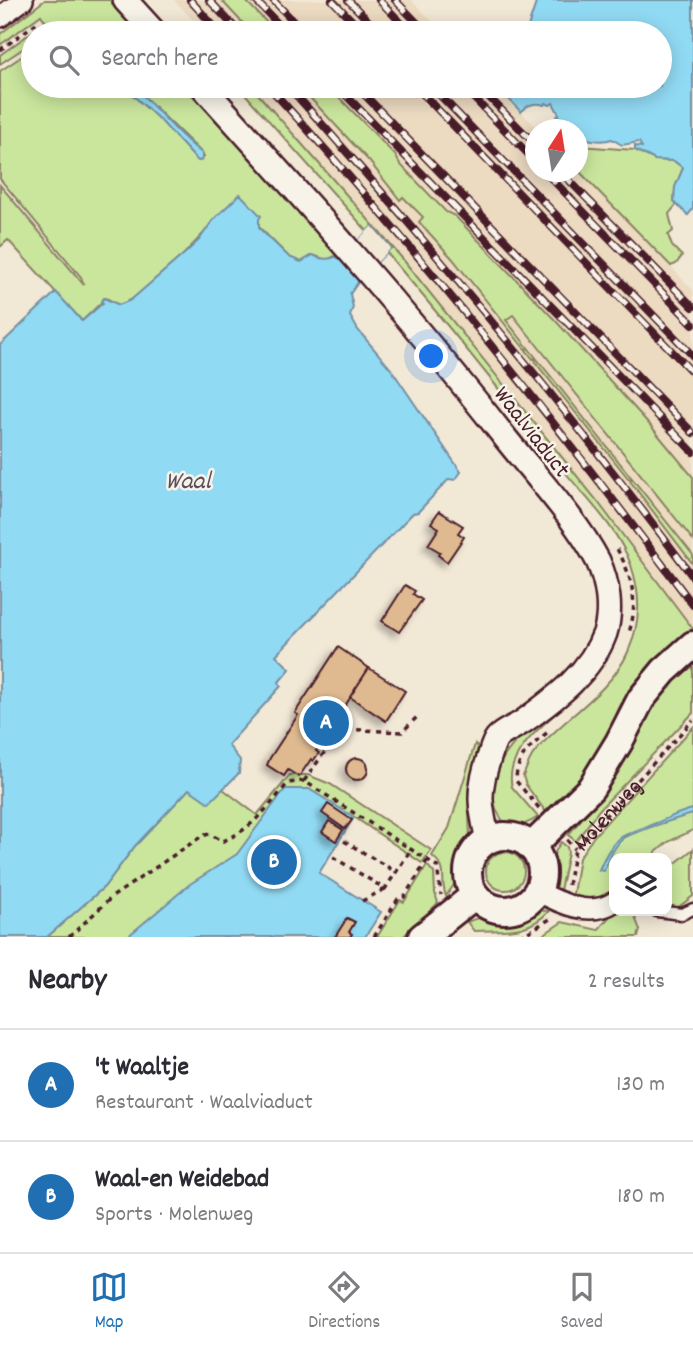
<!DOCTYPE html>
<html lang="en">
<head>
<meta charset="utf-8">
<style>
  :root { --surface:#fff; --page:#f2f2f3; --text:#2b2b33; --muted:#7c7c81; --line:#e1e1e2; --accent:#1f6fb2 }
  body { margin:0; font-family:Dekko,sans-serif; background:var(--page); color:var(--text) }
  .controls { position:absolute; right:21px; bottom:21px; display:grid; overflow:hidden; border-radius:14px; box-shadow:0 4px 18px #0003 }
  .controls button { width:63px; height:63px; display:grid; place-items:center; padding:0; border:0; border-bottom:2px solid var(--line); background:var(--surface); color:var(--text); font:35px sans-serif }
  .compass { position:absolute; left:525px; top:119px; width:63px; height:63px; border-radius:50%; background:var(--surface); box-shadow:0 4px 18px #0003; rotate:12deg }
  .you { position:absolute; left:432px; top:357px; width:24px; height:24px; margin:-18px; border:5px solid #fff; border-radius:50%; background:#1a73e8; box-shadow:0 0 0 10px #1a73e833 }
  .badge { display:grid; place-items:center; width:46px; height:46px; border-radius:50%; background:var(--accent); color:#fff; font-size:23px; font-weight:700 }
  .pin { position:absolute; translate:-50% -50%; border:4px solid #fff; box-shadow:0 2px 7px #0006 }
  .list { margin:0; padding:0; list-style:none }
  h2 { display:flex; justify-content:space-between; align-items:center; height:91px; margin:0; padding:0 28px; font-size:30px }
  h2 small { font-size:23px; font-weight:400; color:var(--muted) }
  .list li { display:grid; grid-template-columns:46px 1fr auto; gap:21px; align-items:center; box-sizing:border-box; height:112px; padding:0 28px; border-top:2px solid var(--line) }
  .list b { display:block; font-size:26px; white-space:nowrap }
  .list p { margin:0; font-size:23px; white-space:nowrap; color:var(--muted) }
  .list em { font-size:23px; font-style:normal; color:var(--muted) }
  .icon { flex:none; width:38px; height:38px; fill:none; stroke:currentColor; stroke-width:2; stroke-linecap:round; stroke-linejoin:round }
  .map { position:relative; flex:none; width:693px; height:937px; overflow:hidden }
  .search { position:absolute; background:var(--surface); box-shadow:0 4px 18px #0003; left:21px; right:21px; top:21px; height:77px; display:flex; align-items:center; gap:18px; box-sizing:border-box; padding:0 24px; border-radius:38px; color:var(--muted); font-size:26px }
  .sheet { height:315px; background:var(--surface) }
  nav { display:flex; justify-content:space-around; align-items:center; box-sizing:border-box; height:98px; border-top:2px solid var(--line); background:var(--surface); font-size:19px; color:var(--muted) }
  nav a { display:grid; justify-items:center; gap:4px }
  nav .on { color:var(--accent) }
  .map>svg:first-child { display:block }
  .built { fill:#ecdac1 }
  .green { fill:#cae69d; stroke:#8a8264; stroke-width:2 }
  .water { fill:#91daf3; stroke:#758fa3; stroke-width:2 }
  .pier { fill:#f2e8d6 }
  .building { fill:#dfba90; stroke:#4a1f2b; stroke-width:2; filter:url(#shadow) }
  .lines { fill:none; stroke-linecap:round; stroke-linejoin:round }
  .service-casing { stroke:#4a1f2b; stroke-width:15 }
  .minor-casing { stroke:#4a1f2b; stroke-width:24 }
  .tertiary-casing { stroke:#4a1f2b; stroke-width:28 }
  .secondary-casing { stroke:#4a1f2b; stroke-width:32 }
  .path { stroke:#4a1f2b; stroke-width:3.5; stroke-dasharray:5 5; stroke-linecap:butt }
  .service { stroke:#f7f3e8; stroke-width:10 }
  .minor { stroke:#f7f3e8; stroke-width:19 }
  .tertiary { stroke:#f7f3e8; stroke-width:23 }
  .secondary { stroke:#f7f3e8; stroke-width:26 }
  .rail-casing { stroke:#4a1f2b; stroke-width:8 }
  .rail { stroke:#f7f3e8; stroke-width:5; stroke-dasharray:16; stroke-linecap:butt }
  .labels { text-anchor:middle; stroke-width:5; stroke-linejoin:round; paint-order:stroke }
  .street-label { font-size:24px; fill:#4a1f2b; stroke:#f7f3e8 }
  .water-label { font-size:26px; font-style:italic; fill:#5c4e5d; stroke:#f7f3e8 }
</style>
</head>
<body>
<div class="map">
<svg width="693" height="937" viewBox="0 0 693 937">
  <defs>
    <filter id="shadow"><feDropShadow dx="-5" dy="5" stdDeviation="3.5" flood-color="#0004"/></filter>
  </defs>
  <rect width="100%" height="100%" fill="#f2e8d6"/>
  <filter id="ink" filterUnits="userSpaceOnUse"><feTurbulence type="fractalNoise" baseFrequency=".0143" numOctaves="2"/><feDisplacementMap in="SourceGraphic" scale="14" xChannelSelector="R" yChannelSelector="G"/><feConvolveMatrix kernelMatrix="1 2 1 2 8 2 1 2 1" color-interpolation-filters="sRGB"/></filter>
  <g filter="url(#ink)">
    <g class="built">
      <polygon points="174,0 411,0 444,33 205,33"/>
      <polygon points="251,86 495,86 538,129 536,130 536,172 578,170 693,290 693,629 598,502"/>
    </g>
    <g class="green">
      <polygon points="45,0 115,0 146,33 85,33 75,25 65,24 48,33 33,33 33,42 0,64 0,55 46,22 41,15 0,45 0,34"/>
      <polygon points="221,0 245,0 277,33 252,33"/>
      <polygon points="33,49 33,86 123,86 162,122 194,157 200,161 204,157 202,153 133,86 195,86 331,240 327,244 337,255 327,260 313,255 301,262 289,257 259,227 259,218 205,232 183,255 131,300 119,305 106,298 82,321 8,240 0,247 0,185 84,285 81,277 0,179 0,71"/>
      <path d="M238 86H251L401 257 598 502 693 629C671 648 613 695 615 726L581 782 546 812 526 785 523 776C527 768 529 758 535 752 562 719 611 692 628 652 641 622 641 595 631 565 618 528 584 496 560 466 503 394 446 322 386 252L391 248 372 226 367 231Z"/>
      <polygon points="299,86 328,86 395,155 400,164 446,212 455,216 555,320 650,425 693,477 693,540 513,315 506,320 693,555 693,564 630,481 631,479 628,478 536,363 535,358 533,359 526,350 527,349 524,348 452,258 419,222 423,217 403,197 400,200 369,161"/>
      <polygon points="578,146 635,150 655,160 674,161 683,168 675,188 674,202 677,204 669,214 673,231 668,235 672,246 682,256 676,264 671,266 578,170"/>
      <polygon points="693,661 693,713 599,810 576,841 568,835 608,787 648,709"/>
      <path d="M584 684 586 685 581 692C557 714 502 750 512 787L538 817C528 824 517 828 505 824 461 767 546 714 584 684Z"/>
      <path d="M693 727V830L668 842 649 858H614V889C601 900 589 903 572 900L579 858 594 836Z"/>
      <path d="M475 744 478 747 468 792 470 837 461 860 456 882 446 896C439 879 450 870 432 856L449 828Z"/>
      <polygon points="290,775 308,775 330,784 431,850 422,863 354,817 318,873 225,937 47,937 104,887 135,846 189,789 200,796 223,789 257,815"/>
      <path d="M561 842 567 847 568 853 559 895C546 877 549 859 561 842Z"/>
      <polygon points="693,849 693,896 672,912 667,906 667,870"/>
      <circle cx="505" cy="871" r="19"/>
      <polygon points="427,865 434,873 435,893 438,903 403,937 377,937 400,900 404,902"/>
      <path d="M529 910 549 911C527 935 503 929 474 931L467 922C489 912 506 920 529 910Z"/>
      <polygon points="619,911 633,912 640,930 638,937 540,937 562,922 598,930 610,916"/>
    </g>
    <g class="water">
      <path d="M537 0H693V209L688 215 674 202 675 187 683 168 674 161 655 160 635 150V146L642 147 639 142 622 145 612 139C603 142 587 141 581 135L582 128 576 123 557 116 559 114 553 103 550 105 546 103 544 105C535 102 526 105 521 112L505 95 508 86H660V33H526Z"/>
      <path d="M123 86H133C157 107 176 134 202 153V160L198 161 194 157 162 122Z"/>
      <path d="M240 194 261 216 259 219V228L289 257 301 262 313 255C335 269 358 241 372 226L391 248 359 281 350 294 353 307 350 316 358 330 391 369 461 472 455 480 449 479 418 512 413 513 276 655 290 669 279 682 281 686 228 745 240 760 239 773 209 803 189 789 135 846 104 887 47 937H0V345L56 292 82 321 103 303 101 301 104 298 119 305 131 300 183 255 199 240 213 220Z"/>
      <polygon points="285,789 309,789 354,817 319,873 381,912 365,937 127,937 190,884 237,854"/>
      <path d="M693 809V814C681 817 634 832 624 838 614 845 608 861 604 871L599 870C614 834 622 836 656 823 669 818 679 812 693 809Z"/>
    </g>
    <polygon class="pier" points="372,226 391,248 359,281 337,255 349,249"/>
    <g class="building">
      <polygon points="439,511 463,526 458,533 464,537 447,562 438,555 440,552 428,545 439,528 431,523"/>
      <polygon points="405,585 415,591 413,594 422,600 399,632 382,621"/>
      <polygon points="338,647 369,668 331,728 335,730 331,736 327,734 316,751 319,753 313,761 311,759 299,777 288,770 284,776 267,765 270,758 298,715 295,713"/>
      <polygon points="369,668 405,691 386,721 350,697"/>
      <circle cx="357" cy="769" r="11"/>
      <polygon points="328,804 352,820 345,829 322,813"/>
      <polygon points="329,821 343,830 336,841 322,832"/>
      <polygon points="347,918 355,922 349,932 352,934 350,937 335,937"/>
    </g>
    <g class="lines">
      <defs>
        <polyline id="service" points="657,911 682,914 693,909"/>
        <g id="minor">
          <polyline points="0,17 23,0"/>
          <path d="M537 891C560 903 590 918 614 902"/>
        </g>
        <g id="tertiary">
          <polyline points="125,0 155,33"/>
          <path d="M202 86C305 200 408 314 503 435 532 472 577 520 598 561 608 583 612 611 605 633 591 672 556 698 524 721 516 727 503 731 497 738 493 743 491 752 489 758 477 792 480 806 488 840"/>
        </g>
        <g id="secondary">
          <circle cx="505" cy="873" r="37"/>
          <polyline points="531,847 591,788 619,742 641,699 664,671 693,645"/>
          <polyline points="422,937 475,895"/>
        </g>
      </defs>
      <use href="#service" class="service-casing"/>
      <use href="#minor" class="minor-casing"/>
      <use href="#tertiary" class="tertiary-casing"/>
      <use href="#secondary" class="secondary-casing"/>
      <g class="path">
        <polyline points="174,25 182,33"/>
        <polyline points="0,50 39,21"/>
        <path d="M617 549C633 577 639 606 628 635"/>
        <polyline points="304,781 341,729 402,732 419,715"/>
        <path d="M539 808 516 781C516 757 531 746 548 732"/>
        <polyline points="567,840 575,849"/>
        <polyline points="344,841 396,872"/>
        <polyline points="333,857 385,889 412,848"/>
        <path id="s1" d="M568 885 575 849 693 720"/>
        <polyline points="362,901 385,889"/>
        <path d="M69 937 112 897 202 836 209 834 223 841C251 830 269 806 288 783L304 781 437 866 441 895"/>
        <polyline points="374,937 398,899 404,897 428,859"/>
        <polyline points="509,937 525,934 550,919"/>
      </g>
      <use href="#service" class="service"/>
      <use href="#minor" class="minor"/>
      <use href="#tertiary" class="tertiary"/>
      <use href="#secondary" class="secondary"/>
      <defs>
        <g id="rail">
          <polyline points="190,0 220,33"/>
          <polyline points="209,0 240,33"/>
          <polyline points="255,0 287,33"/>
          <polyline points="273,0 305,33"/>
          <polyline points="332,0 364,33"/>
          <polyline points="348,0 380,33"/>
          <polyline points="379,0 411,33"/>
          <polyline points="395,0 427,33"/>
          <path d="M268 86C419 250 559 426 693 605"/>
          <path d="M288 86C430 244 566 407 693 577"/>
          <polyline points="337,86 693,452"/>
          <polyline points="356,86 693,433"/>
          <polyline points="415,86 693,373"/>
          <polyline points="431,86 693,356"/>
          <polyline points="462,86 536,162"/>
          <polyline points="478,86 536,145"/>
          <polyline points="545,172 693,324"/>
          <polyline points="561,172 693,307"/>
        </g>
      </defs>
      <use href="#rail" class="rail-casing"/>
      <use href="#rail" class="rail"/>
    </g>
  </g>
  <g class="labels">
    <g class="street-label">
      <text transform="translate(533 431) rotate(52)" y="8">Waalviaduct</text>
      <text dy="8" stroke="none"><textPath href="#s1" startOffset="84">Molenweg</textPath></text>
    </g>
    <g class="water-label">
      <text x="188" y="488">Waal</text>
    </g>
  </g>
</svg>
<div class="controls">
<button><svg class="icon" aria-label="layers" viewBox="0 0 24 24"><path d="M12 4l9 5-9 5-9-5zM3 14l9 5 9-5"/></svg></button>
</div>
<svg class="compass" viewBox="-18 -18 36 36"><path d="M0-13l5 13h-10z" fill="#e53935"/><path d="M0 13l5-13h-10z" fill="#7c7c81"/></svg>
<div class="you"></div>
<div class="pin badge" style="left:326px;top:723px">A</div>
<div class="pin badge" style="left:274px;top:862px">B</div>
<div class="search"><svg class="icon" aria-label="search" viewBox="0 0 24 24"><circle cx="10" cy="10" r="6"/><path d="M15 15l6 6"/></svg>Search here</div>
</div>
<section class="sheet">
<h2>Nearby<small>2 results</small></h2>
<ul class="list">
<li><span class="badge">A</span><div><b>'t Waaltje</b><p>Restaurant · Waalviaduct</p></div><em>130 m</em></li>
<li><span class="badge">B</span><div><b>Waal-en Weidebad</b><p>Sports · Molenweg</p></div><em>180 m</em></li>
</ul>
</section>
<nav>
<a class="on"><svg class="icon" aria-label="map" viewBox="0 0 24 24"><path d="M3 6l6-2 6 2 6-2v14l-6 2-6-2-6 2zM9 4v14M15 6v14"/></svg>Map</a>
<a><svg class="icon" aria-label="directions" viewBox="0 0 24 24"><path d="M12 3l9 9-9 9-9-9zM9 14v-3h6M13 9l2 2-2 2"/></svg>Directions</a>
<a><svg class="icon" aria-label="saved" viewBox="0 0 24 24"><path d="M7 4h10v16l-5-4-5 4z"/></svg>Saved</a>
</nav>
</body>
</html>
